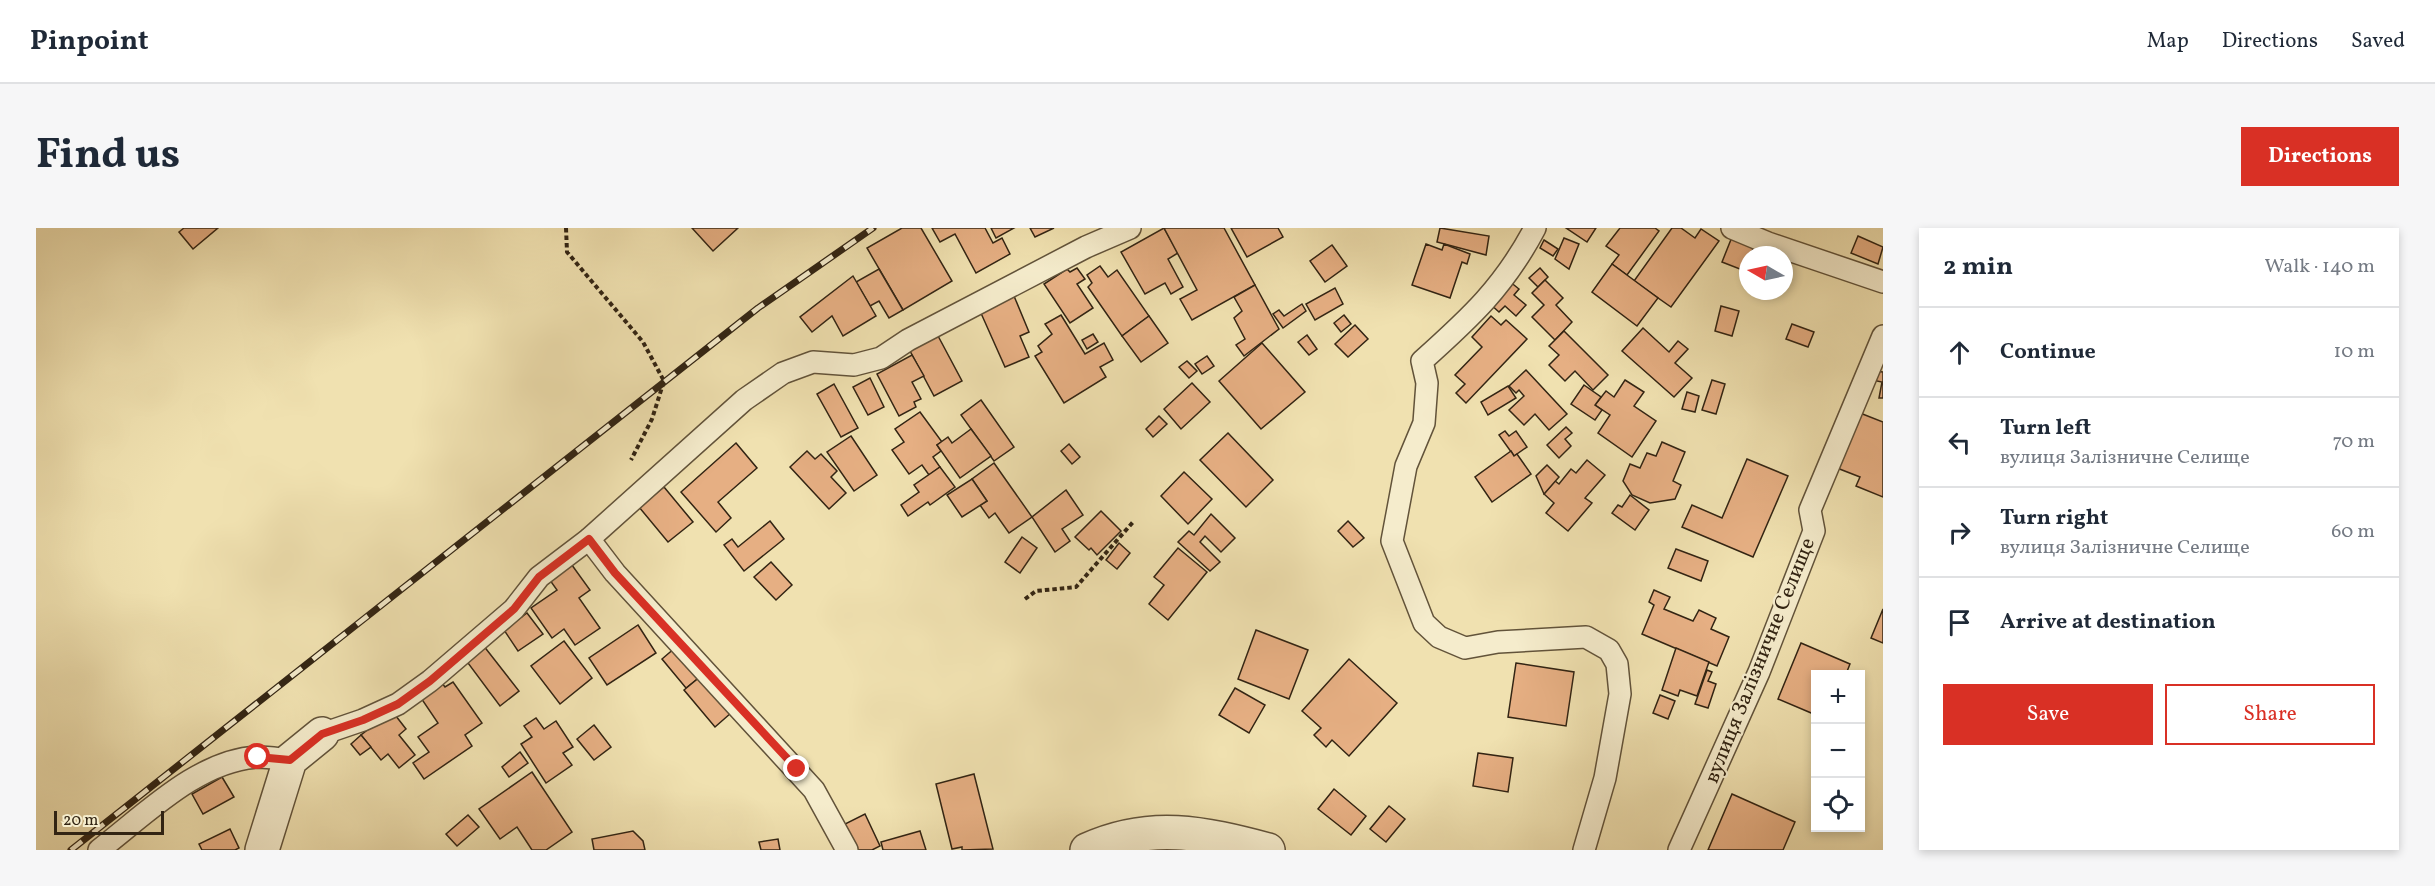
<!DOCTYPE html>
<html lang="en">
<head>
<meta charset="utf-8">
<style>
  :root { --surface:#fff; --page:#f6f6f7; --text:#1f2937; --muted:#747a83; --line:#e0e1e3; --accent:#d93025 }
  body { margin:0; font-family:Vollkorn,serif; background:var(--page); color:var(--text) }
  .controls { position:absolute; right:18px; bottom:18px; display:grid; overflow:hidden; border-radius:0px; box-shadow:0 3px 9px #0003 }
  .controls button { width:54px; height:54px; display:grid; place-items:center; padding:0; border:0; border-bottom:2px solid var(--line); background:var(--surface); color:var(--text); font:30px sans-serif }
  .compass { position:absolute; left:1703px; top:18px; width:54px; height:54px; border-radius:50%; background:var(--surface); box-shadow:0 3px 9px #0003; rotate:279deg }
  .scale { position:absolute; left:18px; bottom:15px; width:110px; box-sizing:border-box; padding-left:6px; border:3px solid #322413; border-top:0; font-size:16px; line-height:21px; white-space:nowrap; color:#322413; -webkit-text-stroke:4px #f5eccc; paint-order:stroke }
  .stop { position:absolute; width:18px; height:18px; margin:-14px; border:4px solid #d93025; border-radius:50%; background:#fff }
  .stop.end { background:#d93025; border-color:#fff; box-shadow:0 2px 6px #0008 }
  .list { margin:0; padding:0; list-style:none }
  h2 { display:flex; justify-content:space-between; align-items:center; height:78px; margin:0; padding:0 24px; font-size:26px }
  h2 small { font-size:20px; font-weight:400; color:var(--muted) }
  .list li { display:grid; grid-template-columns:39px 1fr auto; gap:18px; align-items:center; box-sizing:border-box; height:90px; padding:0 24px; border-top:2px solid var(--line) }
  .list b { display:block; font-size:22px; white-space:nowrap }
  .list p { margin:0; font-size:20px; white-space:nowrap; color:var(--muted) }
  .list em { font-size:20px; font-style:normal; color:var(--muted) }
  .actions { display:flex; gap:12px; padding:18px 24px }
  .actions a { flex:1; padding:14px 0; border:2px solid var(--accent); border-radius:0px; text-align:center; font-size:21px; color:var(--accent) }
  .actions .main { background:var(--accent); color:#fff }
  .icon { flex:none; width:33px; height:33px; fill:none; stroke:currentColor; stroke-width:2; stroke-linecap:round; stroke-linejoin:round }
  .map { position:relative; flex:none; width:1847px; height:622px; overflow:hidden; border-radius:0px }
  header { display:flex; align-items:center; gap:36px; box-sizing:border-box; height:84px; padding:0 30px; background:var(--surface); border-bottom:2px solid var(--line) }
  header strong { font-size:28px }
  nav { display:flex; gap:33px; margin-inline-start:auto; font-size:21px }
  .intro { display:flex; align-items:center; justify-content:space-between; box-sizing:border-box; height:144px; padding:0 36px }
  h1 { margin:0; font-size:42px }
  .button { padding:15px 27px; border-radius:0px; background:var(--accent); color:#fff; font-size:21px; font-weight:700 }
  main { display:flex; gap:36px; padding:0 36px }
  aside { flex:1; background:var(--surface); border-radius:0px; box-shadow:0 3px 9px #0003 }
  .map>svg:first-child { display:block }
  .building { fill:#e6af83; stroke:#322413; stroke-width:1.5 }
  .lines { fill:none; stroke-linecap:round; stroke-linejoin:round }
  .lane-casing { stroke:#62533a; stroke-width:24 }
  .street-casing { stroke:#62533a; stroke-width:36 }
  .path { stroke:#322413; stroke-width:4; stroke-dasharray:4.5 3; stroke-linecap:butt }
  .lane { stroke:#f5eccc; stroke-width:21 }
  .street { stroke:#f5eccc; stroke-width:33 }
  .rail-casing { stroke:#322413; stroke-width:7 }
  .rail { stroke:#f5eccc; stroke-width:4.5; stroke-dasharray:14; stroke-linecap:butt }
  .route { stroke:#d93025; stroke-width:8 }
  .labels { text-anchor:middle; stroke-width:4.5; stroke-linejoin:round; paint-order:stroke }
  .street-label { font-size:21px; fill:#322413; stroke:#f5eccc }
</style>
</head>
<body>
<header>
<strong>Pinpoint</strong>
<nav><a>Map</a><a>Directions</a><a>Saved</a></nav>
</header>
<div class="intro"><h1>Find us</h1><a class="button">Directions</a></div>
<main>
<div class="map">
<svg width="1847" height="622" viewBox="0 0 1847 622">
  <rect width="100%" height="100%" fill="#f0e1b0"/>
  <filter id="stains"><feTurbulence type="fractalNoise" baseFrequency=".00333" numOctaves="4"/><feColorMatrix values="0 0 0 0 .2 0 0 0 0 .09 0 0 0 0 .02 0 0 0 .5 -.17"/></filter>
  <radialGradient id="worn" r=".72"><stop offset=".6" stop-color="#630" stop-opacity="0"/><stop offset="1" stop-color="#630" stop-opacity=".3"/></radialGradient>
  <g class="building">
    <polygon points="148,0 182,0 157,21 143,4"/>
    <polygon points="656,0 702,0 677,23"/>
    <polygon points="866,0 885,0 916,53 867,82 831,20"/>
    <polygon points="896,0 949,0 957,15 966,10 974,26 940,45 919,6 904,14"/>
    <polygon points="955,0 978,0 960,10"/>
    <polygon points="994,0 1018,0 999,9"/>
    <polygon points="1128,0 1142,25 1132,31 1147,59 1135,66 1129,55 1109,66 1085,24"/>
    <polygon points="1128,0 1188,0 1219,57 1156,92 1144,71 1161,62"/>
    <polygon points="1195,0 1242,0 1247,9 1211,29"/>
    <polygon points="1404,0 1453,8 1450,27 1401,14"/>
    <polygon points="1530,0 1560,0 1551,14"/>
    <polygon points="1584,0 1619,0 1623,3 1591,47 1576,36 1583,27 1570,18"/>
    <polygon points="1636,0 1645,0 1659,10 1665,1 1683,13 1635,79 1598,53"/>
    <polygon points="1822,8 1847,19 1842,36 1815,25"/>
    <polygon points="1696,9 1718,17 1715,27 1712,27 1709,43 1686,34"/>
    <polygon points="1528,10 1543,16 1533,41 1519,31"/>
    <polygon points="1508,12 1522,21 1517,28 1504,20"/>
    <polygon points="1390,16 1406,22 1408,16 1434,26 1431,36 1426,34 1414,70 1376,57"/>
    <polygon points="1296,17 1311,38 1289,54 1274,33"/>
    <polygon points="1576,36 1622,70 1601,98 1556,64"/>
    <polygon points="1064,38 1072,49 1081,42 1113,88 1086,108 1052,59 1056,55 1051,47"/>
    <polygon points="1041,40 1049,51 1041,56 1057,80 1034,95 1008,56 1031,41 1034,44"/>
    <polygon points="1504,40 1512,49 1502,59 1493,50"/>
    <polygon points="843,41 867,82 853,90 843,73 834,78 820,54"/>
    <polygon points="817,48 840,88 807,108 796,88 776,104 764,89"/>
    <polygon points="1509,52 1527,70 1520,77 1536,94 1519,112 1496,89 1508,77 1496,65"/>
    <polygon points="1473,53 1483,61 1478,67 1490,77 1480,88 1469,78 1463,84 1453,75"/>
    <polygon points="1219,57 1243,101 1208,128 1200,117 1209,111 1198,90 1206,83 1198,69"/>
    <polygon points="1299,60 1307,76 1279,92 1270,76"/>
    <polygon points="978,68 993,104 984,108 993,129 969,139 944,83"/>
    <polygon points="1266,76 1270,83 1247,100 1237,86 1243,82 1248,88"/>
    <polygon points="1685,78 1703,83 1696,108 1679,103"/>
    <polygon points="1025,87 1049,126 1068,115 1077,132 1064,139 1070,149 1028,175 999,128 1006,124 1002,118 1016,106 1009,96"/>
    <polygon points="1308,87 1315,96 1305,104 1298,95"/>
    <polygon points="1113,88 1132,115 1105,134 1086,108"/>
    <polygon points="1455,88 1465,97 1470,92 1491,111 1430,175 1420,165 1429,156 1419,147 1446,119 1436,109"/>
    <polygon points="1756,96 1778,104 1772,119 1750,111"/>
    <polygon points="1319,97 1332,111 1312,129 1299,116"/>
    <polygon points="1607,100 1633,124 1642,113 1652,121 1639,135 1656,150 1638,169 1586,123"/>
    <polygon points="1528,103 1572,147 1557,162 1539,143 1529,153 1513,137 1523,127 1513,118"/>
    <polygon points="901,106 926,153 898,168 873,121"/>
    <polygon points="1057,106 1062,114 1051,121 1046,112"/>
    <polygon points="1271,107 1281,121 1273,127 1262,114"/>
    <polygon points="1226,115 1269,164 1225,201 1183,153"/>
    <polygon points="876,127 888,148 876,154 885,171 878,174 880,179 863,188 841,146"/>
    <polygon points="1171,128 1178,138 1166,146 1159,136"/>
    <polygon points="1151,133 1161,143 1153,150 1143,139"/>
    <polygon points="1490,142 1531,186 1513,202 1499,186 1488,197 1473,182 1488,168 1483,162 1480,165 1473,158"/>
    <polygon points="1838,143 1847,144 1847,170 1843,170 1846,154 1836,152"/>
    <polygon points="834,150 848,179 832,187 817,159"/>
    <polygon points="1589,152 1608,164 1598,178 1620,193 1596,229 1562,205 1574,187 1559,177 1570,163 1578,169"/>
    <polygon points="1676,152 1689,156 1680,186 1666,182"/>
    <polygon points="1156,155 1174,174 1145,201 1128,181"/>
    <polygon points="798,156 822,200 805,209 781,166"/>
    <polygon points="1548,157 1565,169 1559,177 1566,182 1559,192 1535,176"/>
    <polygon points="1472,158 1480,170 1452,187 1445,174"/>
    <polygon points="1651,164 1663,168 1659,184 1646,181"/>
    <polygon points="945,172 978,219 958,233 925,187"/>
    <polygon points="884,184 906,214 901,217 905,223 897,229 904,239 893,247 886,237 873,246 856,222 868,214 859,201"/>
    <polygon points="1824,185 1847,194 1847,269 1820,258 1824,249 1801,240"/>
    <polygon points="1123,188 1131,196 1117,209 1110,201"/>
    <polygon points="1530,199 1536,205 1529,211 1535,218 1523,230 1511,217"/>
    <polygon points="935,201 955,228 924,250 901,217 912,209 916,215"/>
    <polygon points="1469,203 1473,208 1480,203 1491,219 1478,228 1463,207"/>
    <polygon points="1192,205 1237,252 1210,279 1164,232"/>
    <polygon points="815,208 841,247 818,263 791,224"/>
    <polygon points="1626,214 1649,224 1637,253 1645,257 1639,271 1614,275 1596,267 1587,253 1594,236 1604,240 1611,225 1620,228"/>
    <polygon points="700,215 721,240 682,274 695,290 680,304 645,264"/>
    <polygon points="1033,216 1044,229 1036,236 1025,223"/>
    <polygon points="771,223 779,231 785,226 801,243 795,249 810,265 793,281 754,239"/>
    <polygon points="1475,223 1478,228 1481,226 1495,246 1456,274 1439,249"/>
    <polygon points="1711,231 1752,248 1717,329 1646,299 1656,277 1686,290"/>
    <polygon points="1551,232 1569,247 1549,270 1556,275 1532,303 1510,285 1518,275 1508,266 1519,253 1523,256 1535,241 1540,245"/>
    <polygon points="958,235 996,289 973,305 959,285 953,290 944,277 951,273 936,251"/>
    <polygon points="1511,237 1523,249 1508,266 1500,248"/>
    <polygon points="904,239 919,259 894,277 892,274 872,288 865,277 883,264 878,257"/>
    <polygon points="1148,244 1176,271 1152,296 1125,268"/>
    <polygon points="936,251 951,273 926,289 911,267"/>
    <polygon points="628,259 657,294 632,314 603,279"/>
    <polygon points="1030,262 1047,287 1026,301 1034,313 1019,324 996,289"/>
    <polygon points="1594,267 1613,282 1599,302 1576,285 1582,277 1586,279"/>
    <polygon points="1065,283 1085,303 1061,327 1055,320 1053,322 1039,309"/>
    <polygon points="1175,286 1199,310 1185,324 1169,308 1164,314 1184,334 1174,343 1142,314 1153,303 1158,307"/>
    <polygon points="734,293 748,311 708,343 688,317 696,311 702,319"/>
    <polygon points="1312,293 1328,310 1317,319 1302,303"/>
    <polygon points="986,309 1001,320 984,345 969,334"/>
    <polygon points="1083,315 1094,325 1081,341 1070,332"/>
    <polygon points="1142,320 1171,344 1132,392 1113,376 1128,357 1118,349"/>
    <polygon points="1640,321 1672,333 1665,353 1632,340"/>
    <polygon points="533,333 554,362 543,370 564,400 539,417 528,401 516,410 495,380 521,362 511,348"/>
    <polygon points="735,334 756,357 740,372 718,349"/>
    <polygon points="1618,362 1634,369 1628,381 1657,393 1663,382 1680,390 1675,401 1693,409 1681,438 1606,406 1618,377 1613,374"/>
    <polygon points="1847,381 1847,415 1835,410"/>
    <polygon points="491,385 507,406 482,423 468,402"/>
    <polygon points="602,397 620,425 571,457 553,430"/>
    <polygon points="1220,402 1272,422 1253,471 1202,451"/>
    <polygon points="528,413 556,450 524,476 495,438"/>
    <polygon points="1765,415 1814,436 1810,446 1780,446 1780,487 1742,471"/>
    <polygon points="447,417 483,463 464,478 429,431"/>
    <polygon points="640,419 665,448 650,460 626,431"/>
    <polygon points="1640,420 1673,434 1661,468 1644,462 1642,468 1626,462"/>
    <polygon points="1313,431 1361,475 1313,528 1296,512 1290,519 1278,507 1285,500 1266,483"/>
    <polygon points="1480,435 1538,444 1530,498 1472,489"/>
    <polygon points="1671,442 1676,444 1672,453 1680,456 1672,480 1659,476"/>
    <polygon points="665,448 695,485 679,499 648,462"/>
    <polygon points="417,454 446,495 429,507 436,518 388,551 377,535 393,524 382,509 402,495 385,470 406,455 409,459"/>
    <polygon points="1199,460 1229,477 1213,505 1183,487"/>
    <polygon points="1624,467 1639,473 1632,491 1617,485"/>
    <polygon points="356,483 370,501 363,507 379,527 363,540 352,526 345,532 325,507"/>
    <polygon points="500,490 508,501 520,493 537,519 527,525 536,537 510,555 485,516 496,509 488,498"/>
    <polygon points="558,497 575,519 558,532 541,511"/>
    <polygon points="325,507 335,519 324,527 315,516"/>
    <polygon points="484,524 492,535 473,549 466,539"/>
    <polygon points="1442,525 1477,530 1472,564 1437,558"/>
    <polygon points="496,544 536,604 510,622 496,622 481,599 464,611 443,581"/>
    <polygon points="938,546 957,621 926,622 926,619 916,621 900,556"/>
    <polygon points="186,549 198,569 167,586 156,566"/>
    <polygon points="1298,561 1330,588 1315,607 1282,581"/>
    <polygon points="1696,566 1759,594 1747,622 1672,622"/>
    <polygon points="1353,578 1369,591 1350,614 1334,601"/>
    <polygon points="829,586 844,618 836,622 819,622 807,597"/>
    <polygon points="432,587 443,599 421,618 410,606"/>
    <polygon points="194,601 203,620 199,622 166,622 163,616"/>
    <polygon points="597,603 607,613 609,622 558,622 556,611"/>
    <polygon points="884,603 890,622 847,622 845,614"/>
    <polygon points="742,611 744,622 725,622 723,614"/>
  </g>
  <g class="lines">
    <defs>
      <g id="lane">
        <path d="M1499 0C1468 59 1434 90 1386 133L1391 155 1388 195 1370 238 1356 313 1388 395 1403 409 1429 420 1462 414 1550 409 1573 422 1581 436 1584 466 1569 550 1548 622"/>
        <polyline points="1696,0 1732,15 1847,54"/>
        <polyline points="553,311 579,345 778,562 811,622"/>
        <polyline points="286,506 327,492 362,476 394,453 478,381 503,349 553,311 708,172 747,145 777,134 818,137 845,130 872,112 1050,19 1094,0"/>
        <path d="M63 622C109 587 162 532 222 529 232 529 244 531 254 532"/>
        <polyline points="1643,622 1723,444 1778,303 1774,282 1847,108"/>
      </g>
      <g id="street">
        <polyline points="226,622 254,532 286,506"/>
        <path d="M1051 622C1115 593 1167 605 1232 622"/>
      </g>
    </defs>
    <use href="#lane" class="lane-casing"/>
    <use href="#street" class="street-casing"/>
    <g class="path">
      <polyline points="530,0 531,24 607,114 628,153 616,191 595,232"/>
      <polyline points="989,371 1000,363 1040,359 1097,294"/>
    </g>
    <use href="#lane" class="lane"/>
    <use href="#street" class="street"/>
    <defs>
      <polyline id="rail" points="35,622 722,80 837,0"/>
    </defs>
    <use href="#rail" class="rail-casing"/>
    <use href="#rail" class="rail"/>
  </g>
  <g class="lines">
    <polyline class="route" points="222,529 254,532 286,506 327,492 362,476 394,453 478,381 503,349 553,311 579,345 761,541"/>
  </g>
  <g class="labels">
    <g class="street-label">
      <text transform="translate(1723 432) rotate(-68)" y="7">вулиця Залізничне Селище</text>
    </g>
  </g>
  <rect width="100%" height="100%" filter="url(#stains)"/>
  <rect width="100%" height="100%" fill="url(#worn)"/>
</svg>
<div class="controls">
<button>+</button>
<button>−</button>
<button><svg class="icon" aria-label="locate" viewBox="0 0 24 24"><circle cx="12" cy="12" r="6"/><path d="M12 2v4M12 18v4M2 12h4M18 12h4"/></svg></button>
</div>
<svg class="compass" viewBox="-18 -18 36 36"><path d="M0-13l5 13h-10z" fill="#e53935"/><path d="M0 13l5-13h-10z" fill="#747a83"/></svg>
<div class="scale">20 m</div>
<div class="stop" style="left:222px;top:529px"></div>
<div class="stop end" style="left:761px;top:541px"></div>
</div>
<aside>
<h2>2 min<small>Walk · 140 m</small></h2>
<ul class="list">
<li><svg class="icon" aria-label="ahead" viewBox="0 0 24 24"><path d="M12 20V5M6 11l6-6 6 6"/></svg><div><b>Continue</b></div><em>10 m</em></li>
<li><svg class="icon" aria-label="left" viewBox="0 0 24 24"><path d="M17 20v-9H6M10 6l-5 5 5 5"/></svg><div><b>Turn left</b><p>вулиця Залізничне Селище</p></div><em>70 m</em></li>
<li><svg class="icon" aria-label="right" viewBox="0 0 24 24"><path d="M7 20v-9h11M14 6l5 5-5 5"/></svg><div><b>Turn right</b><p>вулиця Залізничне Селище</p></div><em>60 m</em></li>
<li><svg class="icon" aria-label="arrive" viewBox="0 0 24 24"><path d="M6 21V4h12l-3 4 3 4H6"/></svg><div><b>Arrive at destination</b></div></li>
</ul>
<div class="actions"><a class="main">Save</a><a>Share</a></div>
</aside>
</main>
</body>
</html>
